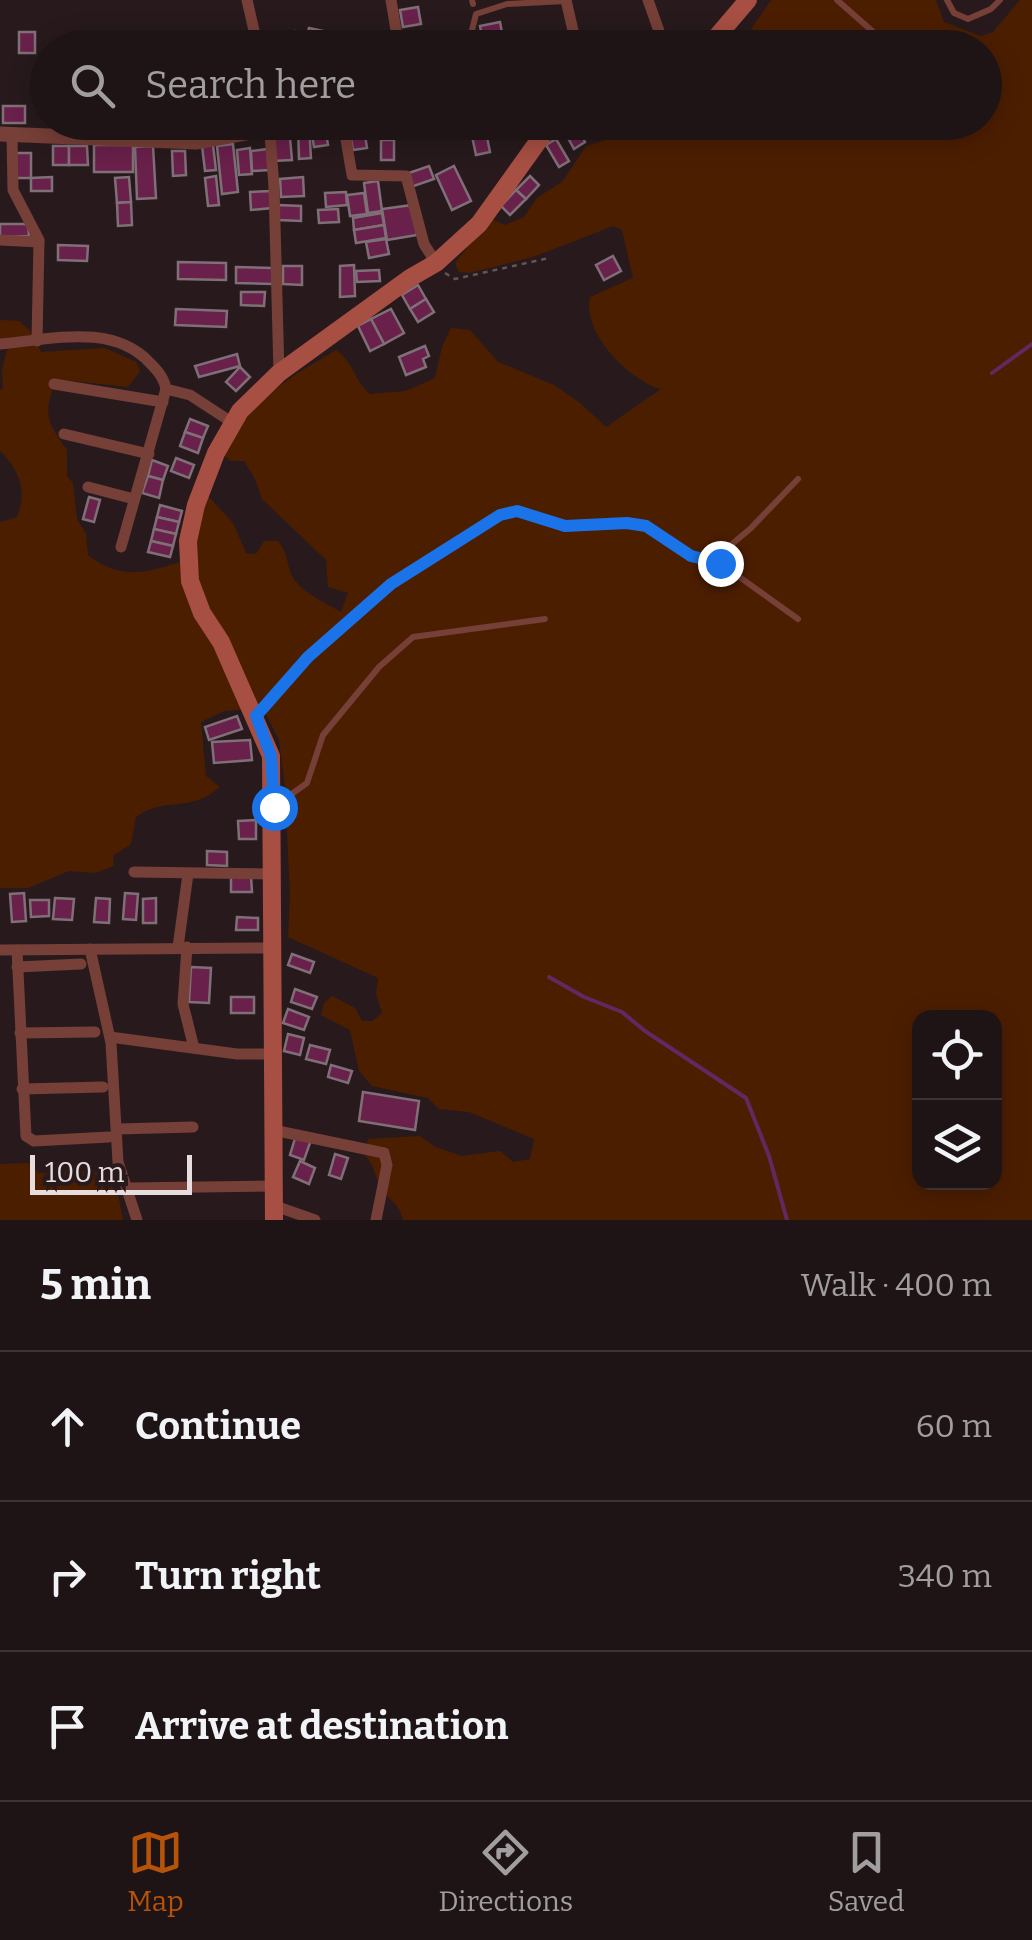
<!DOCTYPE html>
<html lang="en">
<head>
<meta charset="utf-8">
<style>
  :root { --surface:#1e1415; --page:#2b2122; --text:#f1f3f6; --muted:#a19ea0; --line:#3c3334; --accent:#b45309 }
  body { margin:0; font-family:Bitter,serif; background:var(--page); color:var(--text) }
  .controls { position:absolute; right:30px; bottom:30px; display:grid; overflow:hidden; border-radius:20px; box-shadow:0 5px 25px #0003 }
  .controls button { width:90px; height:90px; display:grid; place-items:center; padding:0; border:0; border-bottom:2px solid var(--line); background:var(--surface); color:var(--text); font:50px sans-serif }
  .scale { position:absolute; left:30px; bottom:25px; width:162px; box-sizing:border-box; padding-left:10px; border:5px solid #e7ddde; border-top:0; font-size:28px; line-height:35px; white-space:nowrap; color:#e7ddde; -webkit-text-stroke:8px #281a1c; paint-order:stroke }
  .stop { position:absolute; width:30px; height:30px; margin:-22px; border:8px solid #1a73e8; border-radius:50%; background:#fff }
  .stop.end { background:#1a73e8; border-color:#fff; box-shadow:0 2px 10px #0008 }
  .list { margin:0; padding:0; list-style:none }
  h2 { display:flex; justify-content:space-between; align-items:center; height:130px; margin:0; padding:0 40px; font-size:42px }
  h2 small { font-size:32px; font-weight:400; color:var(--muted) }
  .list li { display:grid; grid-template-columns:65px 1fr auto; gap:30px; align-items:center; box-sizing:border-box; height:150px; padding:0 40px; border-top:2px solid var(--line) }
  .list b { display:block; font-size:38px; white-space:nowrap }
  .list em { font-size:32px; font-style:normal; color:var(--muted) }
  .icon { flex:none; width:55px; height:55px; fill:none; stroke:currentColor; stroke-width:2; stroke-linecap:round; stroke-linejoin:round }
  .map { position:relative; flex:none; width:1032px; height:1220px; overflow:hidden }
  .search { position:absolute; background:var(--surface); box-shadow:0 5px 25px #0003; left:30px; right:30px; top:30px; height:110px; display:flex; align-items:center; gap:25px; box-sizing:border-box; padding:0 35px; border-radius:55px; color:var(--muted); font-size:38px }
  .sheet { height:580px; background:var(--surface) }
  nav { display:flex; justify-content:space-around; align-items:center; box-sizing:border-box; height:140px; border-top:2px solid var(--line); background:var(--surface); font-size:28px; color:var(--muted) }
  nav a { display:grid; justify-items:center; gap:5px }
  nav .on { color:var(--accent) }
  .map>svg:first-child { display:block }
  .green { fill:#4c1e00; fill-rule:evenodd }
  .lines { fill:none; stroke-linecap:round; stroke-linejoin:round }
  .stream { stroke:#632861; stroke-width:4 }
  .building { fill:#69204a; stroke:#7f6f77; stroke-width:2.5 }
  .path { stroke:#625557; stroke-width:2.5; stroke-dasharray:5 5; stroke-linecap:butt }
  .service { stroke:#763f37; stroke-width:6 }
  .minor { stroke:#763f37; stroke-width:11 }
  .tertiary { stroke:#763f37; stroke-width:15 }
  .secondary { stroke:#a74f43; stroke-width:18 }
  .route { stroke:#1a73e8; stroke-width:12 }
</style>
</head>
<body>
<div class="map">
<svg width="1032" height="1220" viewBox="0 0 1032 1220">
  <rect width="100%" height="100%" fill="#281a1c"/>
  <g class="green">
    <path d="M771 0H936L944 22 981 36 993 32 1020 0H1032V1220H403C400 1203 387 1200 380 1185 374 1174 374 1165 365 1155L368 1139 419 1136 436 1147 462 1156 500 1151 513 1162 530 1159 534 1139 469 1112 439 1109 428 1098 372 1086 359 1071 350 1030 321 1015 324 1003 332 996 355 1008 362 1021H372L382 1013 376 994 378 978 288 937 290 895 285 786 279 740 263 708 224 711 201 722 206 776 220 787C189 814 167 795 136 817L131 844 113 856 114 866 96 873 69 871 28 888H0V522L17 517C28 491 19 469 0 451V390L3 389 2 369 8 347 0 339V320L19 321 30 331 41 352 105 348 136 362 140 371 128 387 56 379C43 415 46 421 67 450V476L73 483 77 519 86 534 88 555C124 584 154 570 193 558L198 522 207 495 233 523 246 553 256 554 264 541H278C287 553 286 558 290 571 296 591 325 602 341 612L348 593 328 587 326 560 262 499 255 479 244 461H231L222 454C250 401 285 380 336 350 356 365 353 380 370 394L406 391 435 378 442 347 451 328 470 330 498 362 554 385 580 403 606 427 661 389C629 380 582 333 590 297L633 278 622 230 613 226 533 257 469 273 459 272 455 263 491 219 505 225 524 217 537 198 563 181 586 146 660 123 984 122V48L734 47 743 41ZM920 1018H994V1182H920Z"/>
    <polygon points="28,1163 39,1173 113,1169 123,1220 0,1220 0,1164"/>
  </g>
  <g class="lines">
    <g class="stream">
      <polyline points="992,373 1032,344"/>
      <polyline points="549,977 584,997 622,1012 645,1031 746,1098 769,1156 787,1220"/>
    </g>
  </g>
  <g class="building">
    <polygon points="418,7 421,24 403,27 400,10"/>
    <polygon points="500,22 503,38 483,42 480,26"/>
    <polygon points="309,28 337,34 334,48 304,48"/>
    <polygon points="295,31 296,46 266,48 265,33"/>
    <rect x="19" y="32" width="16" height="21"/>
    <rect x="3" y="106" width="22" height="17"/>
    <polygon points="363,122 367,148 353,150 348,123"/>
    <polygon points="469,122 484,122 490,152 476,155"/>
    <polygon points="566,122 575,122 585,142 574,149 561,125"/>
    <polygon points="309,125 311,158 299,159 298,126"/>
    <polygon points="325,127 328,145 314,147 311,129"/>
    <polygon points="290,138 292,160 273,161 272,139"/>
    <polygon points="556,139 569,161 559,167 546,145"/>
    <rect x="381" y="140" width="13" height="20"/>
    <polygon points="233,144 238,192 222,194 217,146"/>
    <rect x="94" y="145" width="39" height="27"/>
    <polygon points="213,145 216,170 205,171 202,146"/>
    <rect x="53" y="146" width="16" height="19"/>
    <polygon points="69,146 87,146 88,165 69,165"/>
    <polygon points="153,146 156,198 137,199 135,147"/>
    <polygon points="250,148 252,174 239,175 237,150"/>
    <polygon points="268,149 269,170 252,171 251,151"/>
    <polygon points="172,151 185,151 186,175 173,176"/>
    <rect x="14" y="153" width="17" height="25"/>
    <polygon points="429,166 434,179 411,187 406,174"/>
    <polygon points="454,166 471,201 452,210 436,175"/>
    <polygon points="216,176 219,205 208,206 205,178"/>
    <polygon points="530,176 539,185 526,199 516,190"/>
    <polygon points="52,177 52,191 31,191 31,178"/>
    <polygon points="129,177 131,202 117,203 115,178"/>
    <polygon points="303,177 304,196 281,197 280,179"/>
    <polygon points="378,181 382,211 368,213 364,183"/>
    <polygon points="516,190 526,199 510,215 501,206"/>
    <polygon points="271,191 272,208 251,210 250,192"/>
    <polygon points="346,192 347,205 326,207 325,193"/>
    <polygon points="364,193 367,214 350,216 347,195"/>
    <polygon points="131,202 132,225 118,226 117,203"/>
    <polygon points="278,205 301,206 301,221 278,220"/>
    <polygon points="412,205 417,235 387,240 382,209"/>
    <polygon points="338,209 339,222 319,223 318,210"/>
    <polygon points="382,213 384,225 354,230 353,218"/>
    <polygon points="0,224 28,224 29,236 0,237"/>
    <polygon points="384,225 386,238 356,243 354,230"/>
    <polygon points="386,239 389,254 369,258 366,242"/>
    <polygon points="58,245 88,246 87,261 58,260"/>
    <polygon points="613,256 621,271 604,280 596,265"/>
    <polygon points="178,262 226,263 226,280 178,279"/>
    <polygon points="354,265 355,296 340,297 340,266"/>
    <polygon points="283,266 302,266 302,285 283,284"/>
    <polygon points="236,267 273,268 273,284 236,283"/>
    <polygon points="379,270 380,281 357,282 356,271"/>
    <polygon points="418,285 426,299 410,309 402,295"/>
    <polygon points="241,292 265,292 264,306 241,305"/>
    <polygon points="426,299 434,312 418,322 410,309"/>
    <polygon points="176,309 227,311 226,327 175,325"/>
    <polygon points="391,309 404,333 384,344 371,319"/>
    <polygon points="371,319 384,344 370,351 358,326"/>
    <polygon points="425,346 429,356 423,359 426,367 406,375 399,357"/>
    <polygon points="237,354 240,366 199,377 195,366"/>
    <polygon points="240,367 250,377 236,391 226,382"/>
    <polygon points="190,419 208,426 203,438 185,432"/>
    <polygon points="185,432 203,438 198,453 180,446"/>
    <polygon points="176,458 194,465 189,478 171,471"/>
    <polygon points="152,460 168,466 163,480 148,476"/>
    <polygon points="148,476 163,480 159,498 142,493"/>
    <polygon points="89,497 100,500 94,522 83,519"/>
    <polygon points="160,505 182,511 179,522 157,517"/>
    <polygon points="157,517 179,522 176,534 154,529"/>
    <polygon points="154,529 176,534 173,546 151,541"/>
    <polygon points="151,541 173,546 170,557 148,552"/>
    <polygon points="237,716 242,729 209,740 205,727"/>
    <polygon points="250,740 252,760 214,763 212,742"/>
    <polygon points="256,820 256,839 239,839 238,821"/>
    <polygon points="207,851 227,852 227,866 207,865"/>
    <polygon points="231,876 251,876 252,892 231,892"/>
    <polygon points="24,893 26,921 12,922 10,894"/>
    <polygon points="125,893 138,894 136,920 123,919"/>
    <polygon points="55,898 74,899 72,920 53,919"/>
    <polygon points="96,898 110,899 109,923 94,922"/>
    <polygon points="156,898 156,923 143,923 143,899"/>
    <polygon points="30,900 49,900 49,916 31,917"/>
    <polygon points="237,917 258,918 258,930 236,930"/>
    <polygon points="292,954 314,962 310,973 288,965"/>
    <polygon points="191,967 211,968 209,1003 189,1002"/>
    <polygon points="295,989 317,997 312,1009 291,1002"/>
    <rect x="231" y="997" width="23" height="16"/>
    <polygon points="288,1009 309,1017 304,1030 283,1023"/>
    <polygon points="288,1034 304,1038 300,1055 284,1051"/>
    <polygon points="310,1045 330,1050 326,1064 306,1059"/>
    <polygon points="331,1065 352,1071 348,1083 328,1077"/>
    <polygon points="363,1092 419,1101 415,1130 359,1121"/>
    <polygon points="296,1135 311,1140 304,1160 290,1155"/>
    <polygon points="335,1154 348,1158 341,1179 329,1175"/>
    <polygon points="300,1161 315,1168 309,1184 293,1177"/>
  </g>
  <g class="lines">
    <polyline class="path" points="445,273 455,279 549,258"/>
    <g class="service">
      <polyline points="472,0 473,4"/>
      <polyline points="837,0 887,44"/>
      <polyline points="947,0 954,13 968,19 991,9 1000,0"/>
      <polyline points="399,47 471,34 476,14 507,4 565,1"/>
      <polyline points="714,559 750,529 798,479"/>
      <polyline points="257,716 309,657 391,584 508,512 525,513 565,526 627,523 645,526 691,557 720,563 798,619"/>
      <polyline points="275,806 307,783 323,735 379,667 413,637 545,619"/>
    </g>
    <g class="minor">
      <polyline points="247,0 258,48"/>
      <polyline points="391,0 399,48"/>
      <polyline points="566,0 577,48"/>
      <polyline points="648,0 665,48"/>
      <polyline points="269,122 274,187 279,373"/>
      <polyline points="343,122 352,175 406,176 424,244 436,263"/>
      <polyline points="12,135 13,190 39,240 37,341"/>
      <polyline points="0,240 39,242"/>
      <path d="M0 344C50 340 112 322 150 363 158 371 164 378 166 389"/>
      <polyline points="54,384 163,402"/>
      <polyline points="64,434 149,454"/>
      <polyline points="88,487 134,499"/>
      <polyline points="121,547 166,389 190,395 233,423"/>
      <polyline points="134,872 272,874"/>
      <polyline points="178,947 188,874"/>
      <polyline points="187,947 183,1004 194,1048"/>
      <polyline points="90,949 111,1043 118,1162 137,1220"/>
      <polyline points="0,950 270,948"/>
      <polyline points="17,950 26,1136 34,1141 109,1137"/>
      <polyline points="17,967 81,964"/>
      <polyline points="20,1033 95,1032"/>
      <polyline points="110,1037 237,1054 273,1054"/>
      <polyline points="22,1089 103,1087"/>
      <polyline points="118,1129 193,1127"/>
      <polyline points="273,1130 384,1153 387,1165 376,1220"/>
      <polyline points="129,1188 273,1186"/>
      <polyline points="275,1206 315,1220"/>
    </g>
    <polyline class="tertiary" points="0,134 196,142 306,122"/>
    <g class="secondary">
      <polyline points="707,48 748,0"/>
      <polyline points="274,1220 271,756 221,642 202,613 190,581 188,541 196,505 216,453 240,411 279,373 410,278 436,263 479,224 552,122"/>
    </g>
  </g>
  <g class="lines">
    <polyline class="route" points="274,807 271,756 256,716 308,657 391,584 500,515 517,511 565,526 627,523 646,526 691,556 720,563"/>
  </g>
</svg>
<div class="controls">
<button><svg class="icon" aria-label="locate" viewBox="0 0 24 24"><circle cx="12" cy="12" r="6"/><path d="M12 2v4M12 18v4M2 12h4M18 12h4"/></svg></button>
<button><svg class="icon" aria-label="layers" viewBox="0 0 24 24"><path d="M12 4l9 5-9 5-9-5zM3 14l9 5 9-5"/></svg></button>
</div>
<div class="scale">100 m</div>
<div class="stop" style="left:274px;top:807px"></div>
<div class="stop end" style="left:720px;top:563px"></div>
<div class="search"><svg class="icon" aria-label="search" viewBox="0 0 24 24"><circle cx="10" cy="10" r="6"/><path d="M15 15l6 6"/></svg>Search here</div>
</div>
<section class="sheet">
<h2>5 min<small>Walk · 400 m</small></h2>
<ul class="list">
<li><svg class="icon" aria-label="ahead" viewBox="0 0 24 24"><path d="M12 20V5M6 11l6-6 6 6"/></svg><div><b>Continue</b></div><em>60 m</em></li>
<li><svg class="icon" aria-label="right" viewBox="0 0 24 24"><path d="M7 20v-9h11M14 6l5 5-5 5"/></svg><div><b>Turn right</b></div><em>340 m</em></li>
<li><svg class="icon" aria-label="arrive" viewBox="0 0 24 24"><path d="M6 21V4h12l-3 4 3 4H6"/></svg><div><b>Arrive at destination</b></div></li>
</ul>
</section>
<nav>
<a class="on"><svg class="icon" aria-label="map" viewBox="0 0 24 24"><path d="M3 6l6-2 6 2 6-2v14l-6 2-6-2-6 2zM9 4v14M15 6v14"/></svg>Map</a>
<a><svg class="icon" aria-label="directions" viewBox="0 0 24 24"><path d="M12 3l9 9-9 9-9-9zM9 14v-3h6M13 9l2 2-2 2"/></svg>Directions</a>
<a><svg class="icon" aria-label="saved" viewBox="0 0 24 24"><path d="M7 4h10v16l-5-4-5 4z"/></svg>Saved</a>
</nav>
</body>
</html>
